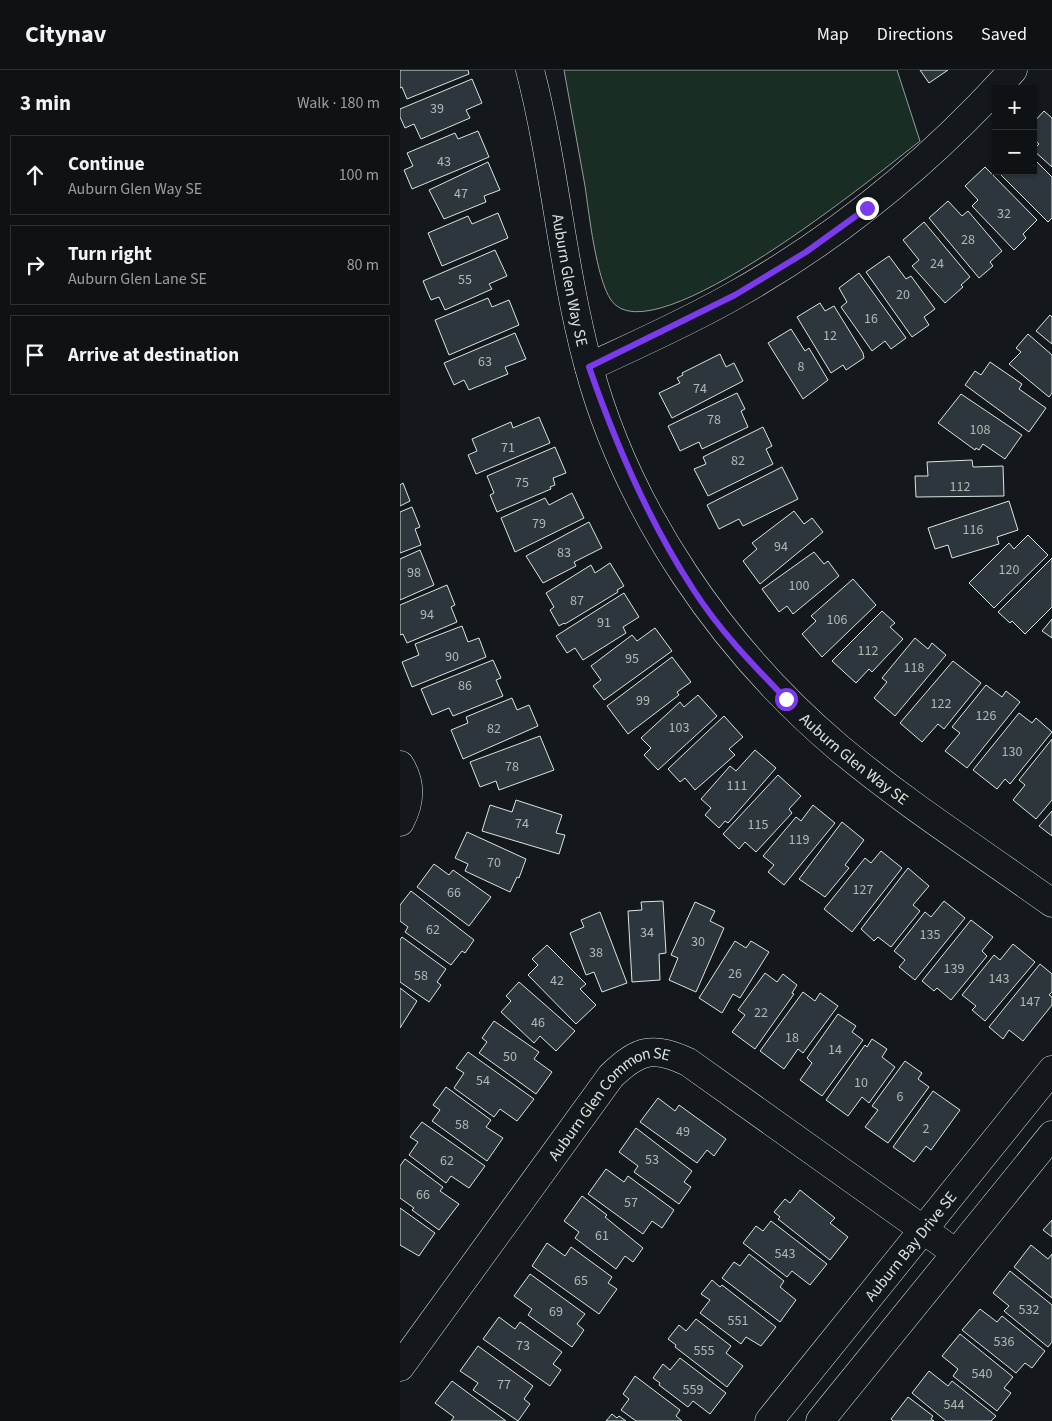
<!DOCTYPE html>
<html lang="en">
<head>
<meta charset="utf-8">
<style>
  :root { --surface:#0f1215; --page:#181b1e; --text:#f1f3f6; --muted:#9b9ea0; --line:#2f3234 }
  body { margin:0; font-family:"Source Sans 3",sans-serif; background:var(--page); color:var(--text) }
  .controls { position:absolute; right:15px; top:15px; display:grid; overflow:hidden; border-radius:0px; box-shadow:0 1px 4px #0004 }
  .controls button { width:45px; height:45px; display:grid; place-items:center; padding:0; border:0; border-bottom:1px solid var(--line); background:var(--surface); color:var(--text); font:25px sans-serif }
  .stop { position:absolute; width:15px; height:15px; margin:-11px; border:4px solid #7c3aed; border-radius:50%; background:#fff }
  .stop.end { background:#7c3aed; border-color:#fff; box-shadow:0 1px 5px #0008 }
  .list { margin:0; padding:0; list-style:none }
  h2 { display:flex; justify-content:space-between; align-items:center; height:65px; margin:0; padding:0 20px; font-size:21px }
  h2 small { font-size:16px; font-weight:400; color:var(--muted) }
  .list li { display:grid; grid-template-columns:32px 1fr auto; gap:15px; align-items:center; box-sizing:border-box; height:80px; margin:0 10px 10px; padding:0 10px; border:1px solid var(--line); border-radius:0px }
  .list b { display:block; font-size:19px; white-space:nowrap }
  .list p { margin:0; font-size:16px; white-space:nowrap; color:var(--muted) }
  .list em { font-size:16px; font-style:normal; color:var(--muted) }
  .icon { flex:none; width:28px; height:28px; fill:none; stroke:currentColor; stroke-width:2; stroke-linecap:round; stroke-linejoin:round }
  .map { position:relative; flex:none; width:652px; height:1351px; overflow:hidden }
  header { display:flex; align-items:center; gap:30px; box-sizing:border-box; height:70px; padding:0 25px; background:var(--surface); border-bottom:1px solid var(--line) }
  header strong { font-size:24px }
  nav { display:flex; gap:28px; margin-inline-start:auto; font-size:18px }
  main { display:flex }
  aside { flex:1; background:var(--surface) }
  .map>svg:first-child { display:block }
  .green { fill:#1a2d24; stroke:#939e99 }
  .building { fill:#2c363c; stroke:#d8e6dc }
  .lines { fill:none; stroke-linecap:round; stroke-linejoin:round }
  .minor-casing { stroke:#d8e6dc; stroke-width:29 }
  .minor { stroke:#14181c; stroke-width:28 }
  .route { stroke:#7c3aed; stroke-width:6 }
  .labels { text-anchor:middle; stroke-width:4; stroke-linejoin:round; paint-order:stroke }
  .number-label { font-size:14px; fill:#adbab4 }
  .street-label { font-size:16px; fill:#d8e6dc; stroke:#14181c }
</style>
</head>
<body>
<header>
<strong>Citynav</strong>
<nav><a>Map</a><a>Directions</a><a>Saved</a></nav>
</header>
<main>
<aside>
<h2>3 min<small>Walk · 180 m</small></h2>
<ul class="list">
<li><svg class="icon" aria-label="ahead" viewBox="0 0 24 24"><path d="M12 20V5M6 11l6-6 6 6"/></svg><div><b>Continue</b><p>Auburn Glen Way SE</p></div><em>100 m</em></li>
<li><svg class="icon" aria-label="right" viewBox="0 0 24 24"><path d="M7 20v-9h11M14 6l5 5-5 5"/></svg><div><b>Turn right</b><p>Auburn Glen Lane SE</p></div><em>80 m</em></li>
<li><svg class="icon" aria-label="arrive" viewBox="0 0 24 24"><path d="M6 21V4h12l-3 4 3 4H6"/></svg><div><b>Arrive at destination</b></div></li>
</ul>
</aside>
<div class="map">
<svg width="652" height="1351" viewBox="0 0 652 1351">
  <rect width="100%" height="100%" fill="#14181c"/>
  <path class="green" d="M164 0H497L520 71C480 102 251 290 211 230 196 208 189 143 185 116 178 77 171 39 164 0Z"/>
  <g class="building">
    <polygon points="0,0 68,0 69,4 7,29 2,17 0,18"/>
    <polygon points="520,0 548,0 529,13"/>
    <polygon points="72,9 82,33 66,40 70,48 21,69 14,54 5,58 0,47 0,39"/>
    <polygon points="644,41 652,48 652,97 633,80 639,74 633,69 633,53"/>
    <polygon points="78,61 89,87 12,119 4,100 13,96 7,83 55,63 58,69"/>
    <polygon points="633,88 652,107 652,148 648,152 597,101 633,101"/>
    <polygon points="88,92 100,120 84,126 86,132 44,149 29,120"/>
    <polygon points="585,97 637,150 623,164 626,168 614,180 572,136 578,130 565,116"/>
    <polygon points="548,131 562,146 568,141 602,181 590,192 593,196 579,208 529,148"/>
    <polygon points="98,143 108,168 42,196 28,163 68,146 72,154"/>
    <polygon points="524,152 570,207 561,215 563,217 545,233 512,196 519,190 503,170"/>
    <polygon points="95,180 107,206 89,214 92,219 45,240 39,227 31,230 23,211"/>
    <polygon points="489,186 506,209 511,206 535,239 524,247 529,255 512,267 466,202"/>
    <polygon points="459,203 506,268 491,279 485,271 472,281 441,237 447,232 439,218"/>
    <polygon points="88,228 92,237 109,230 119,255 49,285 35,250"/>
    <polygon points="420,233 425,241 434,236 463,283 464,288 446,300 443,295 431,303 397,247"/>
    <polygon points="650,245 652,247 652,274 636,261"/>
    <polygon points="391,259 405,281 409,278 428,310 403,329 368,273"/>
    <polygon points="115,263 126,289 105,297 108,304 69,320 64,310 54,315 44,293"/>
    <polygon points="628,264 652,285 652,323 649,327 609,294 621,282 616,278"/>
    <polygon points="320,284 326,297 334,293 343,311 272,348 259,323 280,313 277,308 283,305 282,303"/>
    <polygon points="590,292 622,314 619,319 646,338 629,362 565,315 575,301 581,305"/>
    <polygon points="337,323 345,339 341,341 348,357 302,379 299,372 280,381 268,356"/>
    <polygon points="561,324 622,365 605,389 583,374 579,380 576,378 575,380 538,353"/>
    <polygon points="139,347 150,373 76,404 68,385 77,381 72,369 111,352 113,358"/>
    <polygon points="363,357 372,376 366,379 373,394 308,426 294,399 306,394 303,387"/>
    <polygon points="155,377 166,403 153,408 155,415 150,417 151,419 97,442 90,425 94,423 87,406"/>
    <polygon points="572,390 573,397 603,396 604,426 516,427 515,406 528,406 527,392"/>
    <polygon points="382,397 398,429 343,456 339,449 319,459 307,435"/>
    <polygon points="3,413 10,431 0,436 0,415"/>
    <polygon points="172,423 184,448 115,482 101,448 145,428 149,435"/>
    <polygon points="609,431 618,460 597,467 599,474 552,488 548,475 535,479 528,458"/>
    <polygon points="12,437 20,457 15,459 21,475 0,483 0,442"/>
    <polygon points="394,441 404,454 412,448 423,462 360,514 343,491 357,479 352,473"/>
    <polygon points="189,452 202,478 174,492 176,496 143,513 126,486"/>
    <polygon points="628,465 648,485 594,538 569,513 609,473 614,479"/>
    <polygon points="20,480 34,515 0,530 0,489"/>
    <polygon points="414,482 424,494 428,491 439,506 393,544 387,536 379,542 362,519"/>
    <polygon points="652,488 652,537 625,564 612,551 610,553 598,542"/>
    <polygon points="210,493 224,516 217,520 218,522 165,554 164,553 159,556 150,540 154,537 146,523 191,495 195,503"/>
    <polygon points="453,509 476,535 422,587 402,564 416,551 411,546"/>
    <polygon points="47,515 55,535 51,537 57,552 7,573 3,564 0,565 0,535"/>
    <polygon points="224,523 239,547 223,557 226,563 183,590 175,578 167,583 156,566"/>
    <polygon points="482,541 495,553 490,557 503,569 472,602 469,599 456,613 432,591"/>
    <polygon points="652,549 652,568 642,561"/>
    <polygon points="62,556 68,572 79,568 86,587 12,617 2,592 19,585 15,574"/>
    <polygon points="255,558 272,581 204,630 193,616 201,610 191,596 232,565 237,571"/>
    <polygon points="515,568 528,579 532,573 546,585 495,646 474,628 487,612 482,608"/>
    <polygon points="272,587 291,612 277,622 279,625 228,664 207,636"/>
    <polygon points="93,590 101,608 96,610 103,626 53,646 49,638 32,645 21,619"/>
    <polygon points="553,591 581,613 544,659 538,654 522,672 500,653"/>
    <polygon points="586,615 602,627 606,621 620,632 567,698 545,681 560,663 552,657"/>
    <polygon points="298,625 317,646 258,700 244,685 251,678 241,668 280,632 284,637"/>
    <polygon points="112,628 117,640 129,635 138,656 63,689 51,660 68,653 66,647"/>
    <polygon points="619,643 632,653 636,648 652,662 610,714 605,709 597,719 573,700"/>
    <polygon points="324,646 343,667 329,679 335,685 295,720 285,708 280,712 268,699"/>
    <polygon points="140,666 154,700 99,720 96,711 80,717 70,692"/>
    <polygon points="652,669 652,730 636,749 613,730 625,715 619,710"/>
    <polygon points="355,680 376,698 328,753 325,751 319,758 305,745 311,738 301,729 330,696 336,701"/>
    <polygon points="378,705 401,726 389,739 392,743 356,782 345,772 339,779 323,764"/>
    <polygon points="116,730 162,745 156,763 165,765 159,784 82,761 90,735 112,742"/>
    <polygon points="413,735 435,753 384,815 368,802 374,795 363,786 396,747 401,751"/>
    <polygon points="652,741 652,766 639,756"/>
    <polygon points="442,752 464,770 445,795 449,798 425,827 399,809"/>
    <polygon points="67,762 126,789 119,808 117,807 110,822 65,801 68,794 55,788"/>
    <polygon points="481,781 502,798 452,862 424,839 465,788 471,793"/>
    <polygon points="34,794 49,805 53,800 91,827 69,856 17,817"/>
    <polygon points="508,798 529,816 513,835 520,841 491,877 478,867 474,871 461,859"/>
    <polygon points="11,821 74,870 65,883 62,881 51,895 5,862 8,857 0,851 0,835"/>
    <polygon points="263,831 266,883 259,884 260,910 232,912 228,841 242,840 241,832"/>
    <polygon points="544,831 565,848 515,910 499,897 505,890 494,881 525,842 531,847"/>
    <polygon points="295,832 315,841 310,851 324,858 296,922 269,910 278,888 271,885"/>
    <polygon points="200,842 227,913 202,922 194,902 186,905 170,863 184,857 181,850"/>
    <polygon points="571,850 593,867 582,881 587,886 551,930 537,918 534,921 522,911"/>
    <polygon points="2,867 46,899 37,912 41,915 29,932 0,912 0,870"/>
    <polygon points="335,871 346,878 351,871 369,882 340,928 333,924 322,943 299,928"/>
    <polygon points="613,874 635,892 585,951 572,940 576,936 562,925 594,885 600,890"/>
    <polygon points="147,875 186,914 180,919 196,935 176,954 128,905 138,895 132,889"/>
    <polygon points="640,894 652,904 652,922 649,925 652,927 652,935 623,971 609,960 603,969 589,957"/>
    <polygon points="365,903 377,912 383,904 397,915 392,923 394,924 355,979 332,962 345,945 338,940"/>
    <polygon points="119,912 175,961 156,981 140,966 134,973 101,942 111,931 106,926"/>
    <polygon points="0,918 17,931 0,958"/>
    <polygon points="403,922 415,931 420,923 438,936 403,983 398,979 384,999 360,981"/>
    <polygon points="438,944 456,956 452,962 463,970 422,1026 400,1010 412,993 407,988"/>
    <polygon points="94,951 139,982 134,989 152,1002 136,1024 79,983 87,972 82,968"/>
    <polygon points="472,969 487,979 482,987 495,997 469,1033 462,1027 448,1046 426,1030 465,975 467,977"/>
    <polygon points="68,982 134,1029 117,1051 100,1039 94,1047 54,1018 64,1003 56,998"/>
    <polygon points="505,991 522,1003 518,1009 529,1017 488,1073 465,1057 478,1040 472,1036"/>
    <polygon points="46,1017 91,1050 86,1057 103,1068 87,1091 32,1051 40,1040 33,1035"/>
    <polygon points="533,1021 560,1040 531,1080 526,1076 514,1092 493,1077"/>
    <polygon points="258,1028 275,1041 279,1035 326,1069 314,1086 307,1080 297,1093 240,1052"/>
    <polygon points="22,1052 85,1096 69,1118 51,1106 46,1113 9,1085 18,1072 10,1067"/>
    <polygon points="236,1058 292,1101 284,1112 291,1117 279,1134 234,1102 238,1096 219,1082"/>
    <polygon points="5,1089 43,1117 40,1121 59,1134 39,1160 12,1140 14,1138 0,1128 0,1096"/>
    <polygon points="206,1099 224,1112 228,1106 274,1140 262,1158 252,1151 243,1164 188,1124"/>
    <polygon points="400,1120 435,1148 430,1153 448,1167 430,1190 378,1149 380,1147 374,1142 385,1129 390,1133"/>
    <polygon points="182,1126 207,1145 205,1147 243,1178 233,1192 225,1186 216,1199 175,1168 179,1162 164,1151"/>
    <polygon points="0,1138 35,1163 19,1186 0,1175"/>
    <polygon points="652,1150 652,1167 643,1160"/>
    <polygon points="371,1151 427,1194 410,1215 392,1201 387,1207 343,1173 356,1156 363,1161"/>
    <polygon points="147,1173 165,1186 171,1177 212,1207 208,1213 217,1219 199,1244 132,1196"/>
    <polygon points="631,1175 648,1189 652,1184 652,1228 614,1197"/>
    <polygon points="349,1184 384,1211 380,1217 396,1230 380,1252 322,1208 334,1192 340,1196"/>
    <polygon points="610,1201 652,1235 652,1272 648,1277 604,1241 609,1236 593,1223"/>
    <polygon points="130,1204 185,1244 177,1254 184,1260 172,1277 128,1245 132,1239 114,1226"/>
    <polygon points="312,1210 320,1217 322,1215 376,1257 361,1276 346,1267 341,1274 300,1243 310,1230 301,1224"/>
    <polygon points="580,1239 597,1252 602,1246 645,1281 632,1298 625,1293 616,1303 562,1260"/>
    <polygon points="99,1247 115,1259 120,1252 162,1282 153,1294 161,1300 150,1316 83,1269"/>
    <polygon points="296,1249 331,1276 326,1283 343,1296 327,1317 275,1277 276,1275 268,1269 279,1255 286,1261"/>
    <polygon points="560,1264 613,1307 604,1318 611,1323 597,1341 553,1306 558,1299 542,1286"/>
    <polygon points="78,1276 133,1316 124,1329 130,1334 118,1351 73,1320 78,1313 60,1301"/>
    <polygon points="280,1288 326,1323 310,1344 293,1331 288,1337 259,1315 260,1313 253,1308 263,1294 270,1300"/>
    <polygon points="529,1301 548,1316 552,1311 596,1346 591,1351 546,1351 512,1323"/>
    <polygon points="235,1306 280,1340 276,1346 282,1351 236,1351 221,1340 229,1329 223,1324"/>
    <polygon points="52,1311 106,1351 51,1351 54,1347 35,1333"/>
    <polygon points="508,1327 533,1346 531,1349 534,1351 493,1351 491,1349"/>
    <polygon points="212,1344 217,1348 219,1346 226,1351 206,1351"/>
  </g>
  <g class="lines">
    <defs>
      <g id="minor">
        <path id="s1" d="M130 0C155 97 162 197 188 294 227 441 323 580 439 678 506 734 581 782 652 833"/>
        <path d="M189 297C238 274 288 252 335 225 440 166 532 90 613 0"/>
        <path d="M0 695C12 714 10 733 0 752"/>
        <path id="s2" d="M0 1297 211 1006C239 979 253 976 288 992L556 1183"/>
        <path id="s3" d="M369 1351 652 1000"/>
        <polyline points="420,1351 652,1065"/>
      </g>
    </defs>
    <use href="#minor" class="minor-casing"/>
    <use href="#minor" class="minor"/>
  </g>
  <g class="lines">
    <path class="route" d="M386 629C353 595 319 560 293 519 248 450 216 375 189 297L335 225 406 182 467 138"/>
  </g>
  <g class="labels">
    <g class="number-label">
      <text x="37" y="43">39</text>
      <text x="44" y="96">43</text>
      <text x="61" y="128">47</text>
      <text x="604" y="148">32</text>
      <text x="568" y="174">28</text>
      <text x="537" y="198">24</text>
      <text x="65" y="214">55</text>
      <text x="503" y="229">20</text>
      <text x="471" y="253">16</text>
      <text x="430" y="270">12</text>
      <text x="85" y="296">63</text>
      <text x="401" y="301">8</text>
      <text x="300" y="323">74</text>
      <text x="314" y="354">78</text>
      <text x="580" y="364">108</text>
      <text x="108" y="382">71</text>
      <text x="338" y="395">82</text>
      <text x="122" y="417">75</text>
      <text x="560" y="421">112</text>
      <text x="139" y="458">79</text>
      <text x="573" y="464">116</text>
      <text x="381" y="481">94</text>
      <text x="164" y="487">83</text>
      <text x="609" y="504">120</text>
      <text x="14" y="507">98</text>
      <text x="399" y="520">100</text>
      <text x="177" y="535">87</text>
      <text x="27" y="549">94</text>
      <text x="437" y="554">106</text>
      <text x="204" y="557">91</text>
      <text x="468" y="585">112</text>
      <text x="52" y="591">90</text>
      <text x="232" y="593">95</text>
      <text x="514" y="602">118</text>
      <text x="65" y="620">86</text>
      <text x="243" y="635">99</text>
      <text x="541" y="638">122</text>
      <text x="586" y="650">126</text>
      <text x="279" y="662">103</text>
      <text x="94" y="663">82</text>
      <text x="612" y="686">130</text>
      <text x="112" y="701">78</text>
      <text x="337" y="720">111</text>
      <text x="122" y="758">74</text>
      <text x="358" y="759">115</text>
      <text x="399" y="774">119</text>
      <text x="94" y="797">70</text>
      <text x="463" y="824">127</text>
      <text x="54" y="827">66</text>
      <text x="33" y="864">62</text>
      <text x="247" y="867">34</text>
      <text x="530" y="869">135</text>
      <text x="298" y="876">30</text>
      <text x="196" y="887">38</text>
      <text x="554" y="903">139</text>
      <text x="335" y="908">26</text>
      <text x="21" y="910">58</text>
      <text x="599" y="913">143</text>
      <text x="157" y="915">42</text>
      <text x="630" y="936">147</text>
      <text x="361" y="947">22</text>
      <text x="138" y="957">46</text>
      <text x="392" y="972">18</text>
      <text x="435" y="984">14</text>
      <text x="110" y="991">50</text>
      <text x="83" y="1015">54</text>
      <text x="461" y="1017">10</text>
      <text x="500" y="1031">6</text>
      <text x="62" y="1059">58</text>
      <text x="526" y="1063">2</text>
      <text x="283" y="1066">49</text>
      <text x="252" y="1094">53</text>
      <text x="47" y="1095">62</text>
      <text x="23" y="1129">66</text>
      <text x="231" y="1137">57</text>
      <text x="202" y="1170">61</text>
      <text x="385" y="1188">543</text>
      <text x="181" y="1215">65</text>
      <text x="629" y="1244">532</text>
      <text x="156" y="1246">69</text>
      <text x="338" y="1255">551</text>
      <text x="604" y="1276">536</text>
      <text x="123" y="1280">73</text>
      <text x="304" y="1285">555</text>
      <text x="582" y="1308">540</text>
      <text x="104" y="1319">77</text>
      <text x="293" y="1324">559</text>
      <text x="554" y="1339">544</text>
    </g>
    <g class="street-label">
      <text dy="6" stroke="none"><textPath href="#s1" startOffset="214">Auburn Glen Way SE</textPath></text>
      <text dy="6" stroke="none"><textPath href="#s1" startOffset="784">Auburn Glen Way SE</textPath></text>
      <text dy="6" stroke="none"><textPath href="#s2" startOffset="342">Auburn Glen Common SE</textPath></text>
      <text dy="6" stroke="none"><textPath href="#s3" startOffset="225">Auburn Bay Drive SE</textPath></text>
    </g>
  </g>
</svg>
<div class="controls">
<button>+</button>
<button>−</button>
</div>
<div class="stop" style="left:386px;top:629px"></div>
<div class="stop end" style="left:467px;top:138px"></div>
</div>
</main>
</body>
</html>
